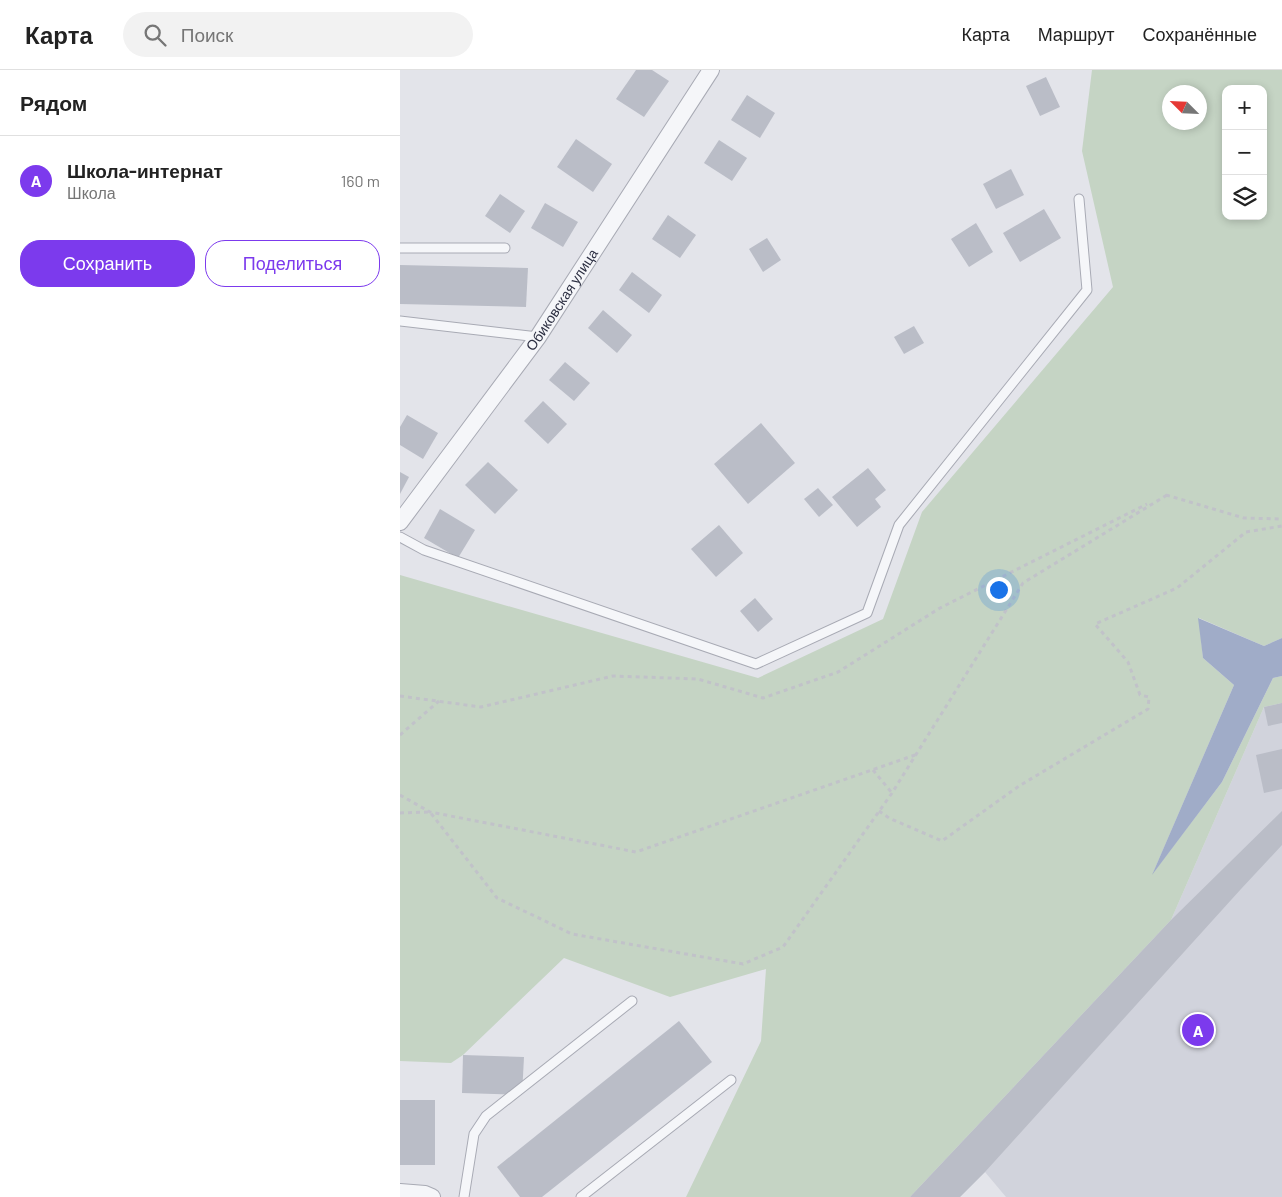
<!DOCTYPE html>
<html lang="ru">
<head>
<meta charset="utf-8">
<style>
  :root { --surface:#fff; --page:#f2f2f2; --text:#222; --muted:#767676; --line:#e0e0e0; --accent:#7c3aed }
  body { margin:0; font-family:Barlow,sans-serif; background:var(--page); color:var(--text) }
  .controls { position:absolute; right:15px; top:15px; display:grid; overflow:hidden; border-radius:10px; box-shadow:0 2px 8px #0003 }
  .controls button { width:45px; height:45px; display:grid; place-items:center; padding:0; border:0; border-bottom:1px solid var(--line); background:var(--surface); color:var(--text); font:25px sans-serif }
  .compass { position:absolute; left:762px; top:15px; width:45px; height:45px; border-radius:50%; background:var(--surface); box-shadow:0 2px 8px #0003; rotate:294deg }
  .you { position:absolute; left:598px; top:519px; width:18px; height:18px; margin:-12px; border:4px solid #fff; border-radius:50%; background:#1a73e8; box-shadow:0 0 0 8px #1a73e833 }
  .badge { display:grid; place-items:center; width:32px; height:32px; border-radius:50%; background:var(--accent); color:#fff; font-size:16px; font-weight:700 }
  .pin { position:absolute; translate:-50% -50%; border:2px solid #fff; box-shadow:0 1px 5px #0006 }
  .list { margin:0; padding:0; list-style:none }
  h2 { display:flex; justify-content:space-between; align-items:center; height:65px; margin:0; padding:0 20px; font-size:21px }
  h2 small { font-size:16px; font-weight:400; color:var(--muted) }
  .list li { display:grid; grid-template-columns:32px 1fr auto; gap:15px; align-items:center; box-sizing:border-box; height:90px; padding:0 20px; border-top:1px solid var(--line) }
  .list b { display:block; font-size:19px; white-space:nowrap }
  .list p { margin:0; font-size:16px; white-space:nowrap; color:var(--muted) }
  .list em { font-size:16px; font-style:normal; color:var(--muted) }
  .actions { display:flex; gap:10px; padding:15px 20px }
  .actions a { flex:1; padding:11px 0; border:1px solid var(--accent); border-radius:20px; text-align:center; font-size:18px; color:var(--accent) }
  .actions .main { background:var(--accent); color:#fff }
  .icon { flex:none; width:28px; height:28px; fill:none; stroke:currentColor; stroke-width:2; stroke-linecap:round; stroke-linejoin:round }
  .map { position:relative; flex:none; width:882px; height:1127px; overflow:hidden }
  header { display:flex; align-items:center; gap:30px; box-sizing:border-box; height:70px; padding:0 25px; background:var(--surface); border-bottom:1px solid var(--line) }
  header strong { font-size:24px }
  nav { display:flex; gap:28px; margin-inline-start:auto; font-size:18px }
  .search { width:350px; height:45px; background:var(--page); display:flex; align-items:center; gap:12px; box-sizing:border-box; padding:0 18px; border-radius:28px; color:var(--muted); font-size:19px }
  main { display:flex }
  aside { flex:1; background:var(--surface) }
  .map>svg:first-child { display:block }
  .built { fill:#d1d3dc }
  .green { fill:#c5d4c4; fill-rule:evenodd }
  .water { fill:#a0acc8 }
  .building { fill:#babdc7 }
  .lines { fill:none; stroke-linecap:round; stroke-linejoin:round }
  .lane-casing { stroke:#a8aab4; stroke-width:11 }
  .street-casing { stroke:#a8aab4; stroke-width:18 }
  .path { stroke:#c1c2c9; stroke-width:3; stroke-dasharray:4 4; stroke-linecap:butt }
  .lane { stroke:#f5f6f9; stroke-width:9 }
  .street { stroke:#f5f6f9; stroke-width:16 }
  .labels { text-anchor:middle; stroke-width:5; stroke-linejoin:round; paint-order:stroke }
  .street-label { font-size:14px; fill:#2c2f42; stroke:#f3f4f8 }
</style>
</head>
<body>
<header>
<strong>Карта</strong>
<div class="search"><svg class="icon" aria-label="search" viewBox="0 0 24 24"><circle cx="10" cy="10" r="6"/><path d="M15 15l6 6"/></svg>Поиск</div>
<nav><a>Карта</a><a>Маршрут</a><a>Сохранённые</a></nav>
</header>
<main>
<aside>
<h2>Рядом<small></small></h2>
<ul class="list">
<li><span class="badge">A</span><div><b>Школа-интернат</b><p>Школа</p></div><em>160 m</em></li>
</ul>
<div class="actions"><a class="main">Сохранить</a><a>Поделиться</a></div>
</aside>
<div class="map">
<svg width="882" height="1127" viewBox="0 0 882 1127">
  <rect width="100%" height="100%" fill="#e3e4ea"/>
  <polygon class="built" points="882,633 882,1127 606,1127 585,1102 560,1127 510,1127 771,850 864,637"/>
  <path class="green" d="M692 0H882V568L864 576 799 548 803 588 834 615 753 803 822 712 873 608 882 606V633L864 637 771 850 510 1127H286L361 971 366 899 270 927 164 888 63 985 51 993 0 991V505L358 608 483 549 522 442 713 217 682 81ZM826 19H863V146H826ZM769 22H799V52H769Z"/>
  <polygon class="water" points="798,548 864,576 882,568 882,606 873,608 822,712 752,805 834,615 803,588"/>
  <g class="building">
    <polygon points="236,0 252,0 269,11 244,47 216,29"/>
    <polygon points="646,7 660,37 640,46 626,16"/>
    <polygon points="347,25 375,43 360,68 331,50"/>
    <polygon points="176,69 212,94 193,122 157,97"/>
    <polygon points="319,70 347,88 332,111 304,93"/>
    <polygon points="611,99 624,125 596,139 583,114"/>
    <polygon points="100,124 125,141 110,163 85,146"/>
    <polygon points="145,133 178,152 163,177 131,158"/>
    <polygon points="644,139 661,168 620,192 603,163"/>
    <polygon points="268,145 296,165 280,188 252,169"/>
    <polygon points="576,153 593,182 569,197 551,169"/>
    <polygon points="367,168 381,190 363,202 349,179"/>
    <polygon points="0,195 128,198 126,237 0,234"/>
    <polygon points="232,202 262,225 249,243 219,220"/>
    <polygon points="203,240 232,265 217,283 188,258"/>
    <polygon points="514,256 524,273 504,284 494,267"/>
    <polygon points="165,292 190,313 174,331 149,310"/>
    <polygon points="143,331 167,354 148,374 124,351"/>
    <polygon points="7,345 38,363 23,389 0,375 0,357"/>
    <polygon points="361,353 395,393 348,434 314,394"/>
    <polygon points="88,392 118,420 95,444 65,415"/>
    <polygon points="468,398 486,420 475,429 481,437 457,457 432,427"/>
    <polygon points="0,402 9,407 0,424"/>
    <polygon points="418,418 433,435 419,447 404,429"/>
    <polygon points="40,439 75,460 58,488 24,468"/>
    <polygon points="319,455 343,483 316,507 291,479"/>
    <polygon points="355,528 373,549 358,562 340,541"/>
    <polygon points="882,633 882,653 868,656 864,637"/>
    <polygon points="882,679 882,719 864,723 856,685"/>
    <polygon points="882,741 882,775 841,819 585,1102 560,1127 510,1127 771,850"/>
    <polygon points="279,951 312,992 142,1127 120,1127 97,1097"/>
    <polygon points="63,985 124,987 122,1025 62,1023"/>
    <rect x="0" y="1030" width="35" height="65"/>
  </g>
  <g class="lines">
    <defs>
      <g id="lane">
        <polyline points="0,178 105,178"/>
        <polyline points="0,251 138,267"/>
        <polyline points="0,467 24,480 356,594 467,543 499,455 687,220 679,129"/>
        <polyline points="64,1127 74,1064 86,1046 232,931"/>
        <polyline points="181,1127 331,1010"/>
      </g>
      <g id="street">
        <path id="s1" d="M0 452 138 267 311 0"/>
        <polyline points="0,1122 25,1124 32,1127"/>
      </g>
    </defs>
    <use href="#lane" class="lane-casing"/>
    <use href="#street" class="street-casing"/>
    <g class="path">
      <polyline points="766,425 844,448 882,449"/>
      <polyline points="0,626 81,637 213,606 298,609 363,628 438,602 540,538 747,434"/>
      <polyline points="0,665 39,631"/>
      <polyline points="473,700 492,723"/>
      <polyline points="0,725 30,742 236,782 515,685"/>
      <polyline points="479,741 489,748 542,771 619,716 748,639 749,627 740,625 728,592 695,554 777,518 846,462 882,456"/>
      <polyline points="0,743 30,742 97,828 172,864 343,894 383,877 492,723 623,513 767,425"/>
    </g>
    <use href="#lane" class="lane"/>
    <use href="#street" class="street"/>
  </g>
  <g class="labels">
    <g class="street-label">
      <text dy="5" stroke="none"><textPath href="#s1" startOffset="275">Обиковская улица</textPath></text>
    </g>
  </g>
</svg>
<div class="controls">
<button>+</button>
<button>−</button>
<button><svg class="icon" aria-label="layers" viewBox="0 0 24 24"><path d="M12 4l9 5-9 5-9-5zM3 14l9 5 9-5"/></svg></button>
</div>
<svg class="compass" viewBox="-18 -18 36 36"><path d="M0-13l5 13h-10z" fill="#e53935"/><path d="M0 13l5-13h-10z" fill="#767676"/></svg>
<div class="you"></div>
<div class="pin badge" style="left:798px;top:960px">A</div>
</div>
</main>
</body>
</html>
